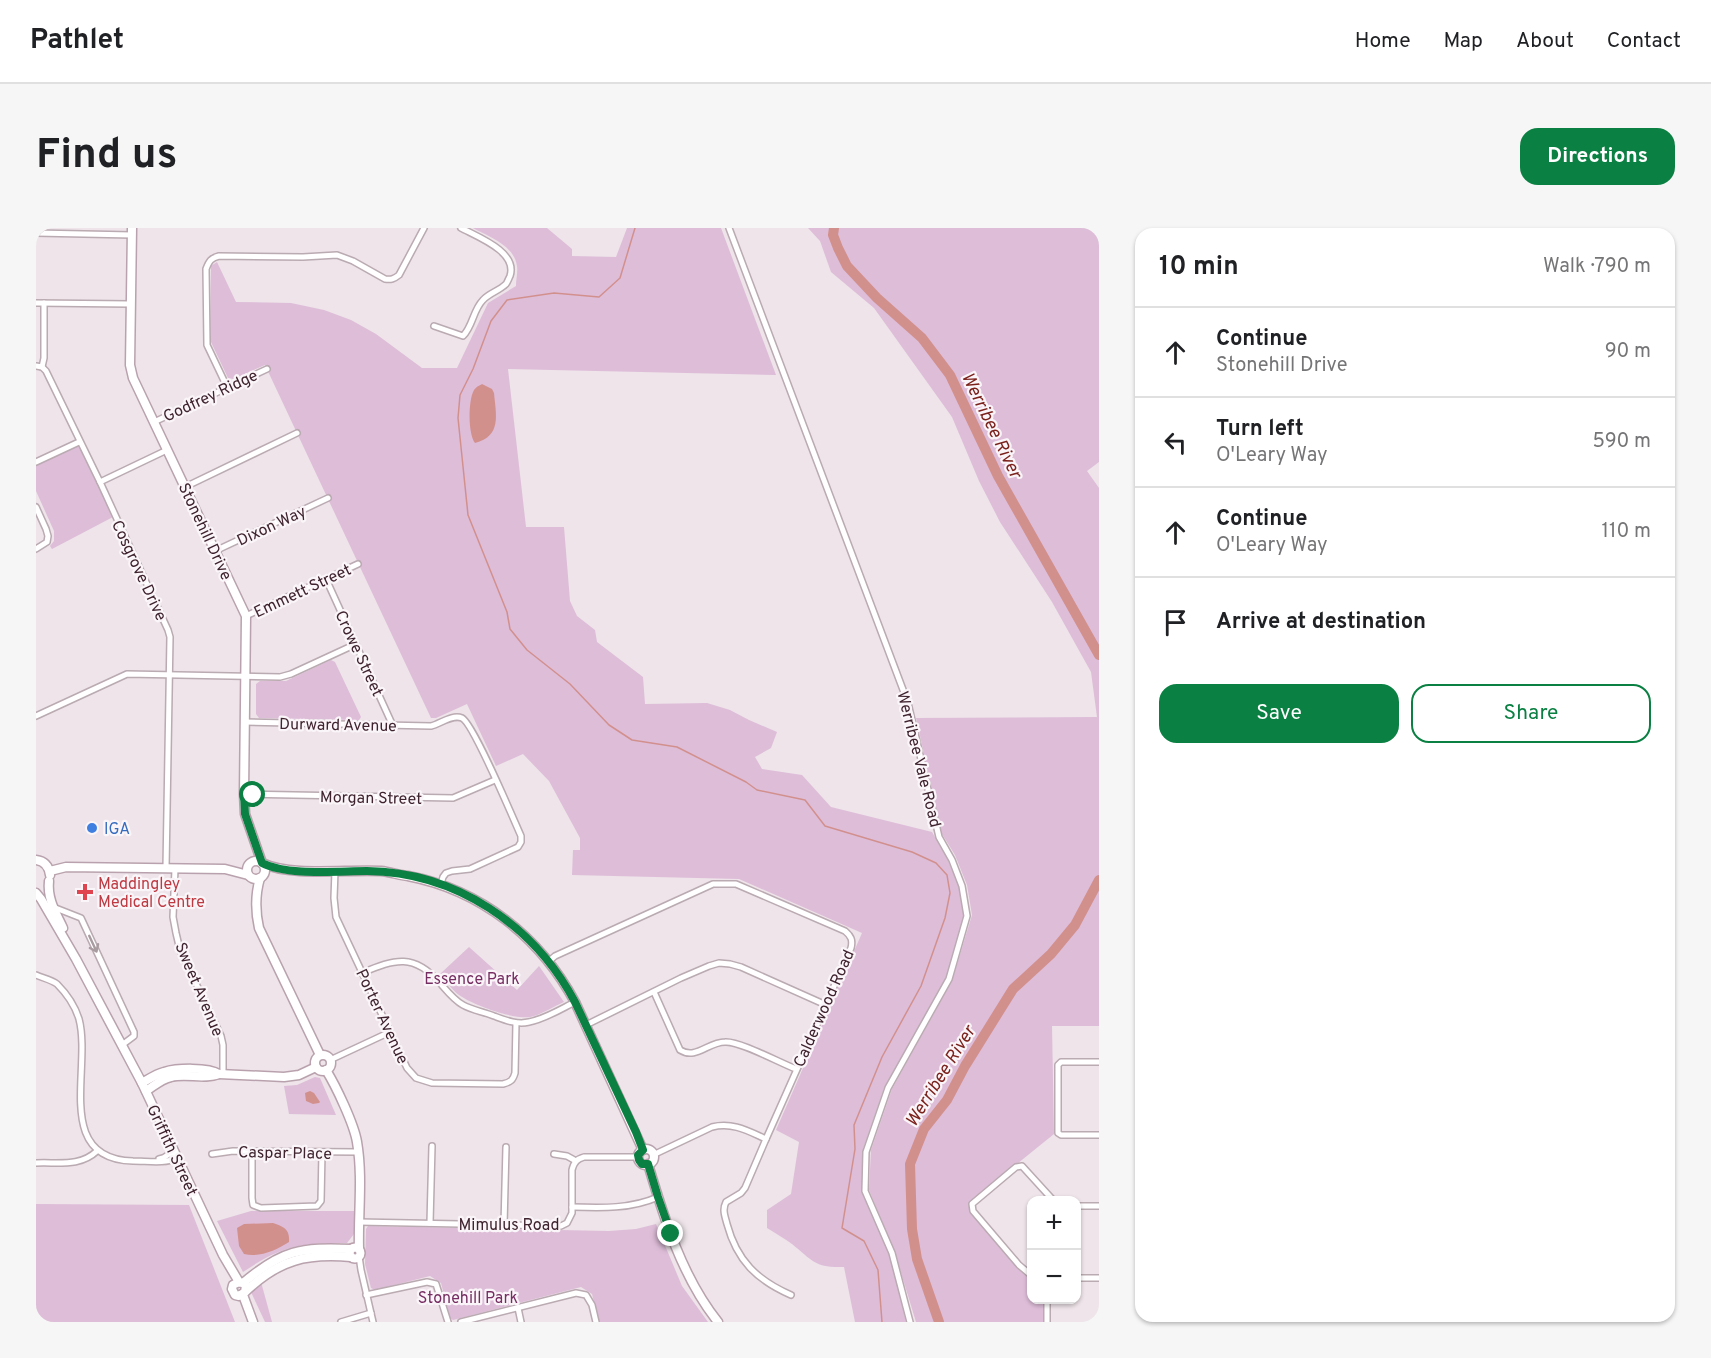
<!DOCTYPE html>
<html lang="en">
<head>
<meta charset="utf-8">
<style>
  :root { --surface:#fff; --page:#f6f6f6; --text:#202124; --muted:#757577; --line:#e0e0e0; --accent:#0b8043 }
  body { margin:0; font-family:Overpass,sans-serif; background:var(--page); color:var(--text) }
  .controls { position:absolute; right:18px; bottom:18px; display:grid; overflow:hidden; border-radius:12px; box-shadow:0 2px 4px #0004 }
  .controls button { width:54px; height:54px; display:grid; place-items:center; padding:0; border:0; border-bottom:2px solid var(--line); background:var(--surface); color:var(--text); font:30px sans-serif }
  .stop { position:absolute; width:18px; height:18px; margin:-14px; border:4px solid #0b8043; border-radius:50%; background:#fff }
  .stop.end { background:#0b8043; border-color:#fff; box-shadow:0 2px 6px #0008 }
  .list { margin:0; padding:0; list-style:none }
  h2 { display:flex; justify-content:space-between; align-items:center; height:78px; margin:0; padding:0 24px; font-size:26px }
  h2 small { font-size:20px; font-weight:400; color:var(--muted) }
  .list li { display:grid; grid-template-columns:39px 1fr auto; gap:18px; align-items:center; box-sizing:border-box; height:90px; padding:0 24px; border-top:2px solid var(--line) }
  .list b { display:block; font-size:22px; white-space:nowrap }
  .list p { margin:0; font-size:20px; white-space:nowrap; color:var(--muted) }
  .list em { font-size:20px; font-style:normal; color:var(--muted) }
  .actions { display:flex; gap:12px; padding:18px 24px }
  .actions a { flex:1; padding:14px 0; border:2px solid var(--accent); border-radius:18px; text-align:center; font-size:21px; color:var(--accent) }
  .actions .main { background:var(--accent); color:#fff }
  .icon { flex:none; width:33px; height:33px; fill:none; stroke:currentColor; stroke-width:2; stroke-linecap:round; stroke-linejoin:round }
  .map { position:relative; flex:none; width:1063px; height:1094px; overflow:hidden; border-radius:18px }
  header { display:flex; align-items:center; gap:36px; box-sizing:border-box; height:84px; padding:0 30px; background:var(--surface); border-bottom:2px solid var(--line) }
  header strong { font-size:28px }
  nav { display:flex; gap:33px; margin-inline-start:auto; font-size:21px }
  .intro { display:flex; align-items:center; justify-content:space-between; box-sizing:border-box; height:144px; padding:0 36px }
  h1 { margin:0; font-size:42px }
  .button { padding:15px 27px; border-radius:18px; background:var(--accent); color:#fff; font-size:21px; font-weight:700 }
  main { display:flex; gap:36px; padding:0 36px }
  aside { flex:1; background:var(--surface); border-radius:18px; box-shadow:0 2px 4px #0004 }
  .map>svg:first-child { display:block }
  .green { fill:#debdd9 }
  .water { fill:#d2908d }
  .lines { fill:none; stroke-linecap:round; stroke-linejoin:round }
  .stream { stroke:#d2908d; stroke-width:1.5 }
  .river { stroke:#d2908d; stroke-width:10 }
  .street-casing { stroke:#baaab1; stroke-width:8 }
  .secondary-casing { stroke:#b9a2ad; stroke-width:11 }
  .street { stroke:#fff; stroke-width:5 }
  .secondary { stroke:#fff; stroke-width:8 }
  .oneway { stroke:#a99ca1 }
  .route { stroke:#0b8043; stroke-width:8 }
  .shop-dot { fill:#3f7fe0; stroke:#faf5f8; stroke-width:2 }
  .health-dot { fill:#e0444e; stroke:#faf5f8; stroke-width:2 }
  .labels { text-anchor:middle; stroke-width:4.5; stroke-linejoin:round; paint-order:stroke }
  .street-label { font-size:16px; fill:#3f232e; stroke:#faf5f8 }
  .shop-label { font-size:16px; fill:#366cbe; stroke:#faf5f8; text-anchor:start }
  .health-label { font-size:16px; fill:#be3a42; stroke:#faf5f8; text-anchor:start }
  .park-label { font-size:16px; fill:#762d62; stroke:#faf5f8 }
  .water-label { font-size:18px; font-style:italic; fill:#7c221d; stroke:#faf5f8 }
</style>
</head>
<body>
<header>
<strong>Pathlet</strong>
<nav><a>Home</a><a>Map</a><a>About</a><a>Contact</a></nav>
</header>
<div class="intro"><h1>Find us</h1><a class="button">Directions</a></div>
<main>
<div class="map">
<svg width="1063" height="1094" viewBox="0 0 1063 1094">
  <rect width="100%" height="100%" fill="#eee4e9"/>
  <g class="green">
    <path d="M437 0H511L536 21V28L580 29 591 0H685L740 147 472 141 490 299H528L534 373 541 388 559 402 561 414 607 449 609 476 671 475 694 482 713 492 741 504 735 520 719 529 726 541 766 547 795 579 896 604 911 630 923 659 928 687 909 752 848 860 827 921 826 962 854 1027 870 1094H819L808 1039C779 1040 777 1033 756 1016 748 1010 739 1005 731 1000V982L755 966 763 914 740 902 826 705 703 651 536 647 537 622H544V610L513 553 487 526 460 538 431 476 400 490H395L229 137 197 151 192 150 174 112 175 38 181 34 200 74 255 75 288 82 315 92 340 106 386 140H421L452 75 480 58C480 51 482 44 481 38 478 17 453 9 437 0Z"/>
    <polygon points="772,0 1063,0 1063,234 1051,243 1063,260 1063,798 1016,798 1018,906 934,974 934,982 981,1039 995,1052 996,1072 1010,1072 1010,1094 880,1094 859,1025 833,962 835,922 856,861 916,753 936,687 931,657 919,627 906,606 880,490 1061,489 1055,444 1016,374 964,294 943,253 916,189 838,80 795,44 784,13"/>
    <polygon points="38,218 43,218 46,221 77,289 16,321 14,318 18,313 18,303 0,263 0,237"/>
    <polygon points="295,432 299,434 325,489 323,492 223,490 220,486 220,456 224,453 250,453"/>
    <path d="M433 719 481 762 503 738 528 774C518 778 508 785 498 788 482 794 437 777 423 767 416 762 410 753 404 746Z"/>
    <polygon points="279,849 284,850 300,887 253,886 248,858 261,857"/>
    <polygon points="0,976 153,977 199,1094 0,1094"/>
    <path d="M215 983H318V1006L311 1015C265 1015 247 1017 207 1044L181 993Z"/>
    <polygon points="620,996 646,1058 672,1094 563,1094 556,1066 545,1059 417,1092 414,1090 405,1055 394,1048 339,1062 335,1060 329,1036 330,1001 332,998 573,1003 600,1001"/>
    <polygon points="225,1054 236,1094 229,1094 215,1064 218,1059"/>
  </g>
  <g class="water">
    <path d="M446 156 456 161 458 165C460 187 466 208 439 215 432 206 432 172 438 162 441 158 443 158 446 156Z"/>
    <polygon points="274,863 278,865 284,874 283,875 277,876 270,873 269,865"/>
    <path d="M237 995C248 999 254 1001 253 1014 241 1022 223 1030 208 1026L203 1018 201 1000 208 996Z"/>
  </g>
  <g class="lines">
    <polyline class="stream" points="599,0 584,50 563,69 518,65 471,72 455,93 437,141 424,167 422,190 432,287 471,384 474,401 491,422 534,456 573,497 596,512 641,519 710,554 721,562 769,572 789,598 876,624 900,635 911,647 914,665 909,690 885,758 846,829 818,897 819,921 806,1000 828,1013 842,1042 846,1094"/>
    <g class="river">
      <polyline points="798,0 797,7 802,20 811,38 841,70 886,110 914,147 962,248 1063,427"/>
      <polyline points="903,1094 881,1031 876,1001 874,936 888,901 911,872 929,838 977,761 1015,726 1039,697 1063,652"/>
    </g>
    <defs>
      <g id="street">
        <polyline points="693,0 872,475 903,609 916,632 926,658 931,688 913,751 852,860 830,924 829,963 856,1025 874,1094"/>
        <polyline points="0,5 96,7"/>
        <polyline points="0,75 94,76"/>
        <path d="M398 98 427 108C437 98 437 82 447 72 453 65 463 63 470 56 471 55 473 50 474 48 482 24 442 9 425 0"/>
        <polyline points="0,138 6,139 10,143 64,254 132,402 134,409 130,640"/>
        <polyline points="6,139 8,130 8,75"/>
        <path d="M191 159 171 117 170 41C173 33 175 30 183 28L267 29 301 27 317 33 349 51C355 52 358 51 363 47L388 0"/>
        <polyline points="118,194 231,141"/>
        <polyline points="0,234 43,214"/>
        <polyline points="64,254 131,222"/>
        <polyline points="149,259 261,205"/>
        <polyline points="0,279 10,301 12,308 11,314 0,321"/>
        <polyline points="179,323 292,270"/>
        <polyline points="290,351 357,498"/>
        <polyline points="210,388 322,336"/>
        <polyline points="0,488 91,446 244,449 255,446 320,416"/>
        <path d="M208 494 395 498C404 496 416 486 426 490 437 495 477 590 485 608V614L482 619 434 641 416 643 410 645 407 649 405 656"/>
        <polyline points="208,566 417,570 459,552"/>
        <polyline points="139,641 137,689 140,705 144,722 185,808 187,817 187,846"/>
        <path d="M299 643 298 670 300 689 371 840 380 850 396 855 467 856C475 854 477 852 479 845L480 795"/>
        <polyline points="17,679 45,690 98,804 98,808 86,817"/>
        <path d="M512 734 519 728 677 656H700L809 703C815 708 817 712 815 720L730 911C712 903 697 894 676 899L617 927"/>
        <path d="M326 745C359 731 378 725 404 755 411 763 418 772 427 777 436 782 448 784 458 788 469 792 481 797 493 794 509 791 525 781 539 774"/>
        <path d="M0 747C7 750 16 752 21 756 30 765 39 778 43 791 56 840 17 931 97 933 112 933 128 936 142 930"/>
        <path d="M618 764 644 822C660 832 672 814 689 814 704 813 744 835 760 841"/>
        <polyline points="550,797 645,750 673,738 683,735 694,736 705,739 790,777"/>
        <polyline points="294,832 354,804"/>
        <polyline points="1063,834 1025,834 1022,837 1022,905 1025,907 1063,907"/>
        <path d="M730 911 709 960 705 965 690 974C686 982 689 988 691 996 701 1033 721 1052 755 1067"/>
        <polyline points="216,923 216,970 217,977 225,980 281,978 285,973 286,924"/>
        <polyline points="176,926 197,923 322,924"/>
        <polyline points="518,926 531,928 540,933"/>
        <polyline points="123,931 127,930 138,923"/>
        <path d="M0 935C23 934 44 939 61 923"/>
        <polyline points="1040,978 1063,978"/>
        <path d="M536 979C566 980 595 981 622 969"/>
        <path d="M323 994 525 998 531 995 536 985V942C538 934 541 931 548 929H602"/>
        <polyline points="394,995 396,918"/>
        <polyline points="468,997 470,919"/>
        <polyline points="323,1028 325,1042 337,1094"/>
        <polyline points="996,1048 983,1037 937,983 936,976 980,939 986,938 1017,972"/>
        <polyline points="1040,1050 1063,1050"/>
        <polyline points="330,1067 391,1054 400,1056 412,1094"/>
        <polyline points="1011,1072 1011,1094"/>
        <polyline points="482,1080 485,1094"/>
        <polyline points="305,1094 335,1085"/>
        <polyline points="425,1094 540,1065 550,1067 556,1077 560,1094"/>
      </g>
      <g id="secondary">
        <polyline points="96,0 94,137 97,150 210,388 208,566 209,586 226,635"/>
        <path d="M0 632C9 633 13 639 14 647"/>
        <circle cx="220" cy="642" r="9"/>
        <path d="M226 635C255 649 311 641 345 643 354 644 363 647 372 648 445 662 504 709 539 774L607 922"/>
        <polyline points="14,643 30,639 189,641 212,647"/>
        <path d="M224 650C219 667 219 682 223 700L284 827"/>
        <path d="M13 653C11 671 20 685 27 700"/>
        <polyline points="0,665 5,671 40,731 106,855 187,1027 203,1054 207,1055 210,1058 209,1064 203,1068 199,1067 196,1061 197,1057 203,1054"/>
        <circle cx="287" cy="835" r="8"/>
        <path d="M290 842C300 858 318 896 321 914 327 949 322 986 323 1021"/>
        <path d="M106 855C113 851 120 846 128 844 141 840 172 839 183 846L248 849 263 847 280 839"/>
        <path d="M110 863C118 858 125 851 135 849 151 845 168 852 183 846"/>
        <circle cx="610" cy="929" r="8"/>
        <path d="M612 936C628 990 646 1049 682 1094"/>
        <circle cx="319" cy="1025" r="5.5"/>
        <path d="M207 1055C246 1022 265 1019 315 1021"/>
        <path d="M210 1063C243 1032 270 1025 315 1029"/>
        <polyline points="207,1067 217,1094"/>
      </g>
    </defs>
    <use href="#street" class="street-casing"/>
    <use href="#secondary" class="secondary-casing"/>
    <use href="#street" class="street"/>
    <use href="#secondary" class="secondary"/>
  </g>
  <defs><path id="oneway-shaft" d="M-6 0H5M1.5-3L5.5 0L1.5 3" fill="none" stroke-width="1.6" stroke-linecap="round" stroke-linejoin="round" transform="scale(1.5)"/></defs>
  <use class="oneway" href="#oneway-shaft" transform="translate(57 716) rotate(65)"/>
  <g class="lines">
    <path class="route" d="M217 567 208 566 209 586 226 635C251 648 302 643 331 643 420 644 498 697 539 774L600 904 607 922 602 927 603 932 606 936H612L622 969 635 1006"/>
  </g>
  <circle class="shop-dot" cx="56" cy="600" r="6"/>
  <path class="health-dot" d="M46 655h6v6h6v6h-6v6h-6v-6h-6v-6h6z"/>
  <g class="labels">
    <g class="street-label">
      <text transform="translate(174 167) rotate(-25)" y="6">Godfrey Ridge</text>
      <text transform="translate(235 297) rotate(-25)" y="6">Dixon Way</text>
      <text transform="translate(170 303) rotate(65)" y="6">Stonehill Drive</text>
      <text transform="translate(104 342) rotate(65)" y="6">Cosgrove Drive</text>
      <text transform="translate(266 362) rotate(-25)" y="6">Emmett Street</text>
      <text transform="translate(324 425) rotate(65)" y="6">Crowe Street</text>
      <text transform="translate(302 496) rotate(1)" y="6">Durward Avenue</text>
      <text transform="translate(884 531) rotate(76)" y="6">Werribee Vale Road</text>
      <text transform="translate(335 569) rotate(1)" y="6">Morgan Street</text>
      <text transform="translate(164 761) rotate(67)" y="6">Sweet Avenue</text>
      <text transform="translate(787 780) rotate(-66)" y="6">Calderwood Road</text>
      <text transform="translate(347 788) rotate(65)" y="6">Porter Avenue</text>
      <text transform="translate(137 922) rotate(65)" y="6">Griffith Street</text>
      <text transform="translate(249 924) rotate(1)" y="6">Caspar Place</text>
      <text x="473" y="1002">Mimulus Road</text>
    </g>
    <g class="shop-label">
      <text x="68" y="606">IGA</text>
    </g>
    <g class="health-label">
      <text x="62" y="661">Maddingley<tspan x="62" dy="18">Medical Centre</tspan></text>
    </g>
    <g class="park-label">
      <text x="436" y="756">Essence Park</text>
      <text x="432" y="1075">Stonehill Park</text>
    </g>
    <g class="water-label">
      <text transform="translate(956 197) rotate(64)" y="6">Werribee River</text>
      <text transform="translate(904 848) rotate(-58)" y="6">Werribee River</text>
    </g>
  </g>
</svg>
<div class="controls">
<button>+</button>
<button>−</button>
</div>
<div class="stop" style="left:217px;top:567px"></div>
<div class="stop end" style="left:635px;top:1006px"></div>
</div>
<aside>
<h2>10 min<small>Walk · 790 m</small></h2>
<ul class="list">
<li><svg class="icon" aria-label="ahead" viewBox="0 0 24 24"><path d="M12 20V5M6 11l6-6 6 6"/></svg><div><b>Continue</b><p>Stonehill Drive</p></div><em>90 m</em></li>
<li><svg class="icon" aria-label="left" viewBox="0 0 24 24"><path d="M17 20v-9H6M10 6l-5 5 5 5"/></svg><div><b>Turn left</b><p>O'Leary Way</p></div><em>590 m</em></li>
<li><svg class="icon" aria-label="ahead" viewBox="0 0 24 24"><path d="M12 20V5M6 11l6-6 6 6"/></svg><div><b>Continue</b><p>O'Leary Way</p></div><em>110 m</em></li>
<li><svg class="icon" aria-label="arrive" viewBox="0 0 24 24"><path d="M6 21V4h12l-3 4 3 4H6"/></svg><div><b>Arrive at destination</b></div></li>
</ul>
<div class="actions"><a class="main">Save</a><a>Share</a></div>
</aside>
</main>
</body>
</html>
